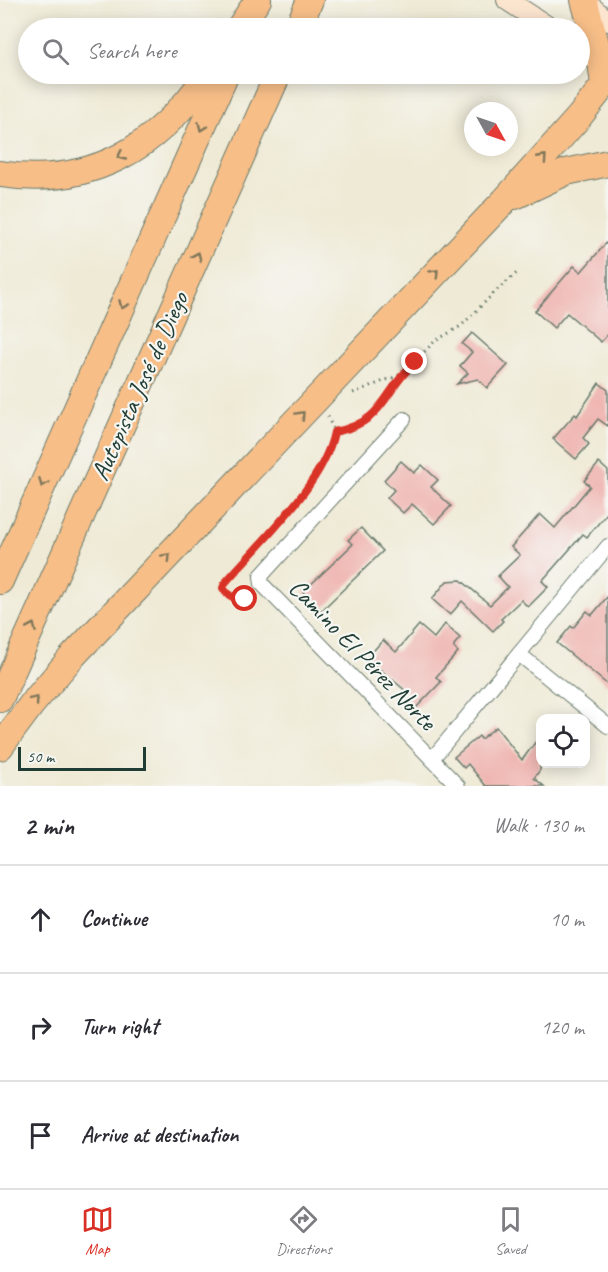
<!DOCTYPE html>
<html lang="en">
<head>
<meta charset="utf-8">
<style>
  :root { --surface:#fff; --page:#f7f7f7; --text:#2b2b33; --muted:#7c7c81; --line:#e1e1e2; --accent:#d93025 }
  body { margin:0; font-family:Caveat,sans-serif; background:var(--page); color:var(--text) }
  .controls { position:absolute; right:18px; bottom:18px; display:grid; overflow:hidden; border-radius:12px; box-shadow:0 3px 15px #0003 }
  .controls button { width:54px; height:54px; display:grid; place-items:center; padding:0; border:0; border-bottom:2px solid var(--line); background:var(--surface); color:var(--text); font:30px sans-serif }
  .compass { position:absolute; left:464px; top:102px; width:54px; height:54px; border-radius:50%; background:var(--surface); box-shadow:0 3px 15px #0003; rotate:130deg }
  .scale { position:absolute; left:18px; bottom:15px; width:128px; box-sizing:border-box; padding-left:6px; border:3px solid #1f3d34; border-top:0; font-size:16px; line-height:21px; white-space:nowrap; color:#1f3d34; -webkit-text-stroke:4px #f6f6f2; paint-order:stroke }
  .stop { position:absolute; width:18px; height:18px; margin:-14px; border:4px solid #d93025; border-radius:50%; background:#fff }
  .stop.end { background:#d93025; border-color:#fff; box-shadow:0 2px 6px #0008 }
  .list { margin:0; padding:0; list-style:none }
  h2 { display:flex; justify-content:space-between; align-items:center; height:78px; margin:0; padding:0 24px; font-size:26px }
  h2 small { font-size:20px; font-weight:400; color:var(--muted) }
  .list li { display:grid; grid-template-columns:39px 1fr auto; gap:18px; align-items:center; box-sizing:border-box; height:108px; padding:0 24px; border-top:2px solid var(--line) }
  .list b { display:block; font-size:22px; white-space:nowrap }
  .list em { font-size:20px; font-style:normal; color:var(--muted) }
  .icon { flex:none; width:33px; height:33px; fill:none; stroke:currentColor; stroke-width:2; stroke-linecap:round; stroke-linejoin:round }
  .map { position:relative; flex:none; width:608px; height:786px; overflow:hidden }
  .search { position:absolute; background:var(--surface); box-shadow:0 3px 15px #0003; left:18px; right:18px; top:18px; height:66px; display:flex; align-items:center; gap:15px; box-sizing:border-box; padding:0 21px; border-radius:33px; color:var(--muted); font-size:22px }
  .sheet { height:402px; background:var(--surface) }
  nav { display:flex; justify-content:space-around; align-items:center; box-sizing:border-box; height:84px; border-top:2px solid var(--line); background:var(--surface); font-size:16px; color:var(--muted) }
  nav a { display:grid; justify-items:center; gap:3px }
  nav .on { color:var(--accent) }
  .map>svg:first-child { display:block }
  .building { fill:#efb2ae }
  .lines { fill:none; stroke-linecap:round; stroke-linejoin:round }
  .minor-casing { stroke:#687a6c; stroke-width:16 }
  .secondary-casing { stroke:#687a6c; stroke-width:22 }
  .motorway-casing { stroke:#687a6c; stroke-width:28 }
  .path { stroke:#687a6c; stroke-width:3; stroke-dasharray:1.5 4.5; stroke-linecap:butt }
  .minor { stroke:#fff; stroke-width:14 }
  .secondary { stroke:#fce5cf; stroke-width:20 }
  .motorway { stroke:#f7be88; stroke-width:26 }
  .oneway { stroke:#80775a }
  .route { stroke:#d93025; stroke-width:8 }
  .labels { text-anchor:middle; stroke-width:4.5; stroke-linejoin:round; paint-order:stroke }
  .street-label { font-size:26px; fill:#1f3d34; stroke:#f6f6f2 }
</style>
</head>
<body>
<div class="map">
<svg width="608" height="786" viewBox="0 0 608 786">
  <rect width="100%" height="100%" fill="#f6f6f2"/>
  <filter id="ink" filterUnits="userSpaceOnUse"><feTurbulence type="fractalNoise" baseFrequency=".0167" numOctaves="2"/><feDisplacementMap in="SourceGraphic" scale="12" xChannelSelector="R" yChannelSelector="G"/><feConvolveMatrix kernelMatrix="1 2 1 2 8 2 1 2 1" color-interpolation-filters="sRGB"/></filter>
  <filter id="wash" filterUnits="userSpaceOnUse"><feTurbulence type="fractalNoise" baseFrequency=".008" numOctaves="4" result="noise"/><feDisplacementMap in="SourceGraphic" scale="24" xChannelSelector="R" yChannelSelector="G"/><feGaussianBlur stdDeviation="1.35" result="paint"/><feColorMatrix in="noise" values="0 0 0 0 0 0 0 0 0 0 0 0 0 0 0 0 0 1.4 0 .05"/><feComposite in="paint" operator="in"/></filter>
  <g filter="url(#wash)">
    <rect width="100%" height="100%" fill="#efead5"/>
    <g id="blocks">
      <g class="building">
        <polygon points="608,241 608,334 601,342 567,313 554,328 535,311 574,266 581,272"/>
        <polygon points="472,333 508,365 487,388 478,379 457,384 468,373 460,366 472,352 462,344"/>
        <polygon points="599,383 608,390 608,426 598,419 583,438 589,444 576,459 553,439 575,414 577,416"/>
        <polygon points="401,461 414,473 422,465 438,480 431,487 451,506 434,524 412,504 403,513 387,498 394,490 384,480"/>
        <polygon points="599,463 608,471 608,512 587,537 583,534 542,581 548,587 528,607 521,600 501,619 503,621 493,631 462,601 450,615 432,599 447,581 461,580 490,605 508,587 498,576 520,555 511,547 540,514 555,528 590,486 584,481"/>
        <polygon points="361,528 383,551 321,611 303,592 353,544 348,540"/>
        <polygon points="608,596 608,685 557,643 571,626 573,628 587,611 592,615"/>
        <polygon points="445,624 460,638 454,645 454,648 458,652 436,677 441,682 413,711 400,699 407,692 367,658 383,640 396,652 419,625 434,638"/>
        <polygon points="496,727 522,760 540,736 540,770 534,778 544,786 486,786 468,764 464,768 454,757 479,736 481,739"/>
      </g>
    </g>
  </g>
  <g filter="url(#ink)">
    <use href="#blocks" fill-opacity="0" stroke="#687a6c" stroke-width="1.5"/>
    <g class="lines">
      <defs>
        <g id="minor">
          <polyline points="404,419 261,576 262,584 458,786"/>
          <polyline points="519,654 608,726"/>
          <polyline points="432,759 608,546"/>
        </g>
        <g id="secondary">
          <polyline points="507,0 550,28"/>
          <polyline points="583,0 608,21"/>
          <polyline points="580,48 607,67"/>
        </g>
        <g id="motorway">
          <polyline points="239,28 258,0"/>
          <polyline points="298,28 310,0"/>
          <path d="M0 174C92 188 157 148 208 74"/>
          <polyline points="515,196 566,172 608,163"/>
          <polyline points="0,581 226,74"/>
          <polyline points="0,699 278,74"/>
          <polyline points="0,747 32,704 71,658 504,201 579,117 604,85 601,62 584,0"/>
        </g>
      </defs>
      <use href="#minor" class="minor-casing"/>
      <use href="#secondary" class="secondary-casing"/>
      <use href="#motorway" class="motorway-casing"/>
      <g class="path">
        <polyline points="353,393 402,374 435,341 461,326 497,290 518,272"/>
        <path d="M334 432C370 425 385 405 402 374"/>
        <path d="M255 595C242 601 231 601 223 588L225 583C249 555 335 468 334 433 334 428 329 422 328 416"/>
      </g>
      <use href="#minor" class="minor"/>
      <use href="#secondary" class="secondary"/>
      <use href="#motorway" class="motorway"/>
    </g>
    <defs><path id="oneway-chevron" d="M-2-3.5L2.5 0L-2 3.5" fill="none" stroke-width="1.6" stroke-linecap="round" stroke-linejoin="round" transform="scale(1.5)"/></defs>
    <g class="oneway">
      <use href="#oneway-chevron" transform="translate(202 127) rotate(114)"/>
      <use href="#oneway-chevron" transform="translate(121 156) rotate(155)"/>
      <use href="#oneway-chevron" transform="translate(543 158) rotate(-48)"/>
      <use href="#oneway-chevron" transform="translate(197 256) rotate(-66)"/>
      <use href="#oneway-chevron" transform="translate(435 273) rotate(-47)"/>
      <use href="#oneway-chevron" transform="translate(123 305) rotate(114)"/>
      <use href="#oneway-chevron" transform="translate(301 415) rotate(-47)"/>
      <use href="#oneway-chevron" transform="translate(43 483) rotate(114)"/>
      <use href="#oneway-chevron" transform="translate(167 557) rotate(-47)"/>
      <use href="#oneway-chevron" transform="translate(32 627) rotate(-66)"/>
      <use href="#oneway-chevron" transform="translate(35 700) rotate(-50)"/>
    </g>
  </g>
  <g class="lines" filter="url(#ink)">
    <path class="route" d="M245 599C235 599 229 597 223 588L225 583C260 542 324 484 334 432 385 423 383 391 415 362"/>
  </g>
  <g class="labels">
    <g class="street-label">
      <text transform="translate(139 386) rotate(-66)" y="9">Autopista José de Diego</text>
      <text transform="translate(363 654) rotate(46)" y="9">Camino El Pérez Norte</text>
    </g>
  </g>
</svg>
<div class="controls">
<button><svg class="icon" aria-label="locate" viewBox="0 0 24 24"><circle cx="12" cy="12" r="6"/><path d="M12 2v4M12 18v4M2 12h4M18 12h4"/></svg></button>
</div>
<svg class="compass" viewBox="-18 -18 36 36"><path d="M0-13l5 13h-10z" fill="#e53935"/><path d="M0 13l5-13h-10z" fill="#7c7c81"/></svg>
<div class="scale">50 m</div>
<div class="stop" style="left:245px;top:599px"></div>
<div class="stop end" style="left:415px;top:362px"></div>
<div class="search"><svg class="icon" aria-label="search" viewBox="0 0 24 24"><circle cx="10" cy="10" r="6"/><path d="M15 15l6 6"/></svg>Search here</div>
</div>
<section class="sheet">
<h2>2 min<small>Walk · 130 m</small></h2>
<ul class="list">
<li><svg class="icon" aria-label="ahead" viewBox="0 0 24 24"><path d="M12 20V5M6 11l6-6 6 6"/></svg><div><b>Continue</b></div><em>10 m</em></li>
<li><svg class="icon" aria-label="right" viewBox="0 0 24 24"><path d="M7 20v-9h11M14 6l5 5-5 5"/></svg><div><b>Turn right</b></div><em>120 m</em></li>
<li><svg class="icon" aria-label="arrive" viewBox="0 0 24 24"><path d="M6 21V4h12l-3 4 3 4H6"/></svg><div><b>Arrive at destination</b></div></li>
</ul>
</section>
<nav>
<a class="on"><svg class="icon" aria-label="map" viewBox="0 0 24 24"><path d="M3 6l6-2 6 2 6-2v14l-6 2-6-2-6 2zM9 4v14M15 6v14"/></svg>Map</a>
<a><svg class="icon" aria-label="directions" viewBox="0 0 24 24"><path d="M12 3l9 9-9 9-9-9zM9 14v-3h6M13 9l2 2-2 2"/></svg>Directions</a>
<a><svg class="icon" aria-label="saved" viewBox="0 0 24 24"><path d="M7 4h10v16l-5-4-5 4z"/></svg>Saved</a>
</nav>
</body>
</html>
